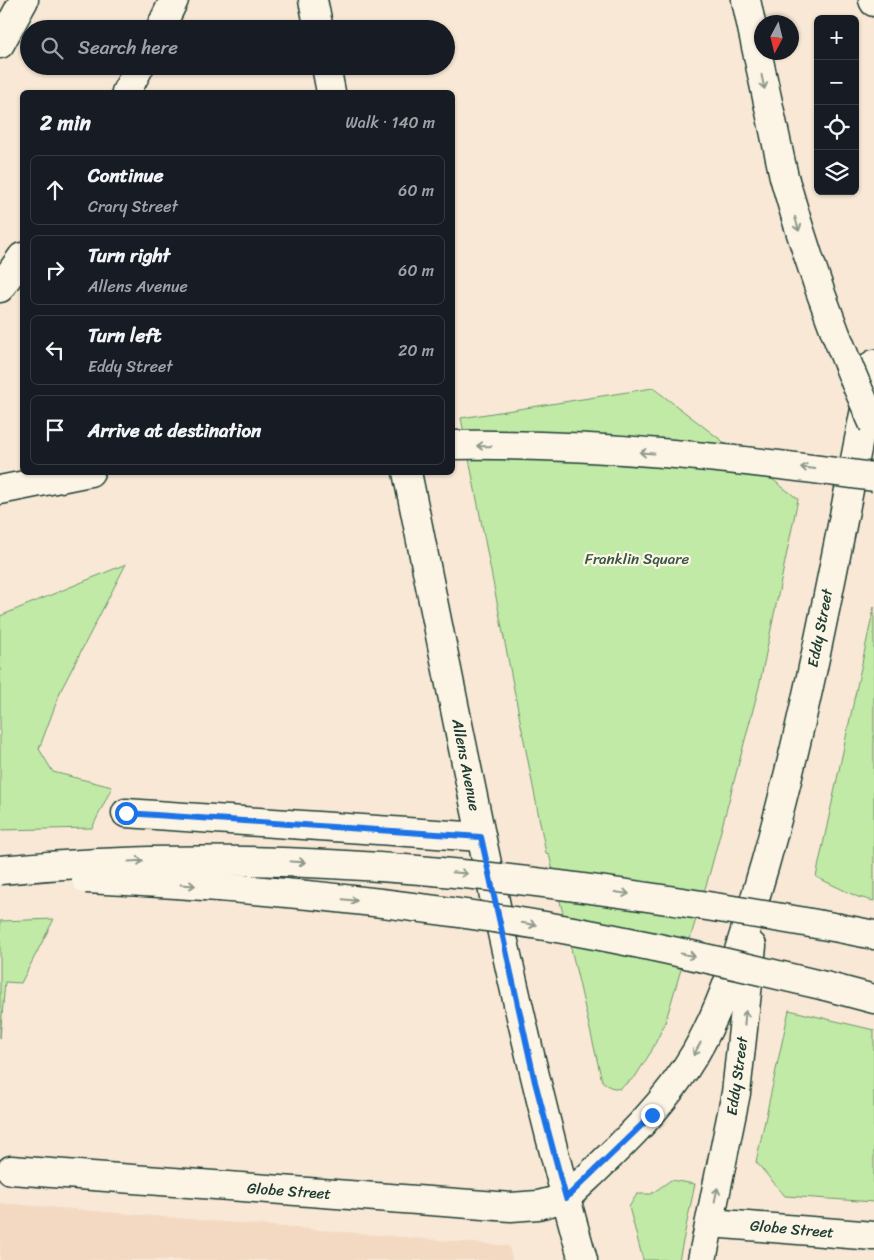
<!DOCTYPE html>
<html lang="en">
<head>
<meta charset="utf-8">
<style>
  :root { --surface:#171b24; --page:#20242c; --text:#f1f3f6; --muted:#9ea1a6; --line:#363941 }
  body { margin:0; font-family:Sriracha,sans-serif; background:var(--page); color:var(--text) }
  .controls { position:absolute; right:15px; top:15px; display:grid; overflow:hidden; border-radius:8px; box-shadow:0 1px 4px #0004 }
  .controls button { width:45px; height:45px; display:grid; place-items:center; padding:0; border:0; border-bottom:1px solid var(--line); background:var(--surface); color:var(--text); font:25px sans-serif }
  .compass { position:absolute; left:754px; top:15px; width:45px; height:45px; border-radius:50%; background:var(--surface); box-shadow:0 1px 4px #0004; rotate:187deg }
  .stop { position:absolute; width:15px; height:15px; margin:-11px; border:4px solid #1a73e8; border-radius:50%; background:#fff }
  .stop.end { background:#1a73e8; border-color:#fff; box-shadow:0 1px 5px #0008 }
  .list { margin:0; padding:0; list-style:none }
  h2 { display:flex; justify-content:space-between; align-items:center; height:65px; margin:0; padding:0 20px; font-size:21px }
  h2 small { font-size:16px; font-weight:400; color:var(--muted) }
  .list li { display:grid; grid-template-columns:32px 1fr auto; gap:15px; align-items:center; box-sizing:border-box; height:70px; margin:0 10px 10px; padding:0 10px; border:1px solid var(--line); border-radius:8px }
  .list b { display:block; font-size:19px; white-space:nowrap }
  .list p { margin:0; font-size:16px; white-space:nowrap; color:var(--muted) }
  .list em { font-size:16px; font-style:normal; color:var(--muted) }
  .icon { flex:none; width:28px; height:28px; fill:none; stroke:currentColor; stroke-width:2; stroke-linecap:round; stroke-linejoin:round }
  .map { position:relative; flex:none; width:874px; height:1260px; overflow:hidden }
  .search { position:absolute; background:var(--surface); box-shadow:0 1px 4px #0004; left:20px; top:20px; width:435px; height:55px; display:flex; align-items:center; gap:12px; box-sizing:border-box; padding:0 18px; border-radius:28px; color:var(--muted); font-size:19px }
  .panel { position:absolute; background:var(--surface); box-shadow:0 1px 4px #0004; left:20px; top:90px; width:435px; height:385px; border-radius:8px }
  .map>svg:first-child { display:block }
  .built { fill:#f3d9c2 }
  .green { fill:#c0eaa6; stroke:#70946d }
  .lines { fill:none; stroke-linecap:round; stroke-linejoin:round }
  .minor-casing { stroke:#1f3d34; stroke-width:31 }
  .primary-casing { stroke:#1f3d34; stroke-width:31 }
  .motorway-casing { stroke:#1f3d34; stroke-width:31 }
  .minor { stroke:#fcf5e5; stroke-width:28 }
  .primary { stroke:#fcf5e5; stroke-width:28 }
  .motorway { stroke:#fcf5e5; stroke-width:28 }
  .motorway-bridge-casing { stroke:#1f3d34; stroke-width:31; stroke-linecap:butt }
  .motorway-bridge { stroke:#fcf5e5; stroke-width:28 }
  .oneway { stroke:#8e998c }
  .route { stroke:#1a73e8; stroke-width:6 }
  .labels { text-anchor:middle; stroke-width:4.5; stroke-linejoin:round; paint-order:stroke }
  .park-label { font-size:15px; fill:#375745; stroke:#fcf5e5 }
  .street-label { font-size:15px; fill:#1f3d34; stroke:#fcf5e5 }
</style>
</head>
<body>
<div class="map">
<svg width="874" height="1260" viewBox="0 0 874 1260">
  <rect width="100%" height="100%" fill="#f8e8d5"/>
  <filter id="ink" filterUnits="userSpaceOnUse"><feTurbulence type="fractalNoise" baseFrequency=".02" numOctaves="2"/><feDisplacementMap in="SourceGraphic" scale="10" xChannelSelector="R" yChannelSelector="G"/><feConvolveMatrix kernelMatrix="1 2 1 2 8 2 1 2 1" color-interpolation-filters="sRGB"/></filter>
  <g filter="url(#ink)">
    <polygon class="built" points="0,1203 509,1246 512,1260 0,1260"/>
    <g class="green">
      <polygon points="653,388 798,499 759,687 710,872 665,1023 651,1052 635,1077 619,1089 610,1087 602,1081 549,854 546,853 461,418"/>
      <polygon points="126,564 61,690 39,749 53,772 112,787 92,828 0,830 0,616"/>
      <polygon points="874,607 874,901 858,897 816,877"/>
      <polygon points="54,919 21,983 5,982 0,1038 0,921"/>
      <polygon points="789,1010 874,1030 874,1202 785,1196 756,1162"/>
      <polygon points="671,1180 695,1184 679,1260 643,1260 629,1207 637,1194 651,1194"/>
    </g>
    <g class="lines">
      <defs>
        <g id="minor">
          <polyline points="126,813 481,837"/>
          <polyline points="11,1170 511,1207 538,1205 566,1198"/>
          <polyline points="710,1223 874,1236"/>
        </g>
        <g id="primary">
          <polyline points="313,0 319,29"/>
          <polyline points="326,66 331,92"/>
          <path d="M407 472C461 736 510 1001 583 1260"/>
          <path d="M566 1198C613 1153 662 1110 696 1052 729 994 746 928 765 864 811 700 840 531 874 364"/>
          <polyline points="702,1260 736,1093 752,946"/>
        </g>
        <g id="motorway">
          <polyline points="746,0 784,177"/>
          <polyline points="873,0 874,2"/>
          <polyline points="160,29 174,0"/>
          <polyline points="0,44 24,0"/>
          <polyline points="126,92 140,66"/>
          <polyline points="0,288 22,257"/>
          <polyline points="0,490 90,472"/>
          <polyline points="839,928 874,935"/>
          <polyline points="825,986 874,999"/>
        </g>
      </defs>
      <use href="#minor" class="minor-casing"/>
      <use href="#primary" class="primary-casing"/>
      <use href="#motorway" class="motorway-casing"/>
      <use href="#minor" class="minor"/>
      <use href="#primary" class="primary"/>
      <use href="#motorway" class="motorway"/>
      <defs>
        <g id="motorway-bridge">
          <path d="M784 177C808 262 837 344 874 425"/>
          <path d="M452 445C593 443 735 458 874 477"/>
          <path d="M0 870C281 842 562 879 839 928"/>
          <path d="M86 879C240 886 393 901 545 926 639 942 732 964 825 986"/>
        </g>
      </defs>
      <use href="#motorway-bridge" class="motorway-bridge-casing"/>
      <use href="#motorway-bridge" class="motorway-bridge"/>
    </g>
    <defs><path id="oneway-shaft" d="M-6 0H5M1.5-3L5.5 0L1.5 3" fill="none" stroke-width="1.6" stroke-linecap="round" stroke-linejoin="round" transform="scale(1.25)"/></defs>
    <g class="oneway">
      <use href="#oneway-shaft" transform="translate(763 82) rotate(78)"/>
      <use href="#oneway-shaft" transform="translate(797 224) rotate(74)"/>
      <use href="#oneway-shaft" transform="translate(484 446) rotate(-179)"/>
      <use href="#oneway-shaft" transform="translate(647 453) rotate(-176)"/>
      <use href="#oneway-shaft" transform="translate(808 468) rotate(-173)"/>
      <use href="#oneway-shaft" transform="translate(136 861) rotate(-3)"/>
      <use href="#oneway-shaft" transform="translate(298 862) rotate(3)"/>
      <use href="#oneway-shaft" transform="translate(460 873) rotate(5)"/>
      <use href="#oneway-shaft" transform="translate(188 885) rotate(4)"/>
      <use href="#oneway-shaft" transform="translate(622 893) rotate(8)"/>
      <use href="#oneway-shaft" transform="translate(350 900) rotate(6)"/>
      <use href="#oneway-shaft" transform="translate(529 924) rotate(9)"/>
      <use href="#oneway-shaft" transform="translate(688 955) rotate(12)"/>
      <use href="#oneway-shaft" transform="translate(745 1018) rotate(-85)"/>
      <use href="#oneway-shaft" transform="translate(697 1049) rotate(119)"/>
      <use href="#oneway-shaft" transform="translate(716 1195) rotate(-78)"/>
    </g>
  </g>
  <g class="lines" filter="url(#ink)">
    <polyline class="route" points="126,813 481,837 535,1082 566,1198 652,1115"/>
  </g>
  <g class="labels">
    <g class="park-label">
      <text x="637" y="564">Franklin Square</text>
    </g>
    <g class="street-label">
      <text transform="translate(820 628) rotate(-79)" y="5">Eddy Street</text>
      <text transform="translate(466 765) rotate(79)" y="5">Allens Avenue</text>
      <text transform="translate(737 1076) rotate(-82)" y="5">Eddy Street</text>
      <text transform="translate(289 1191) rotate(4)" y="5">Globe Street</text>
      <text transform="translate(792 1229) rotate(5)" y="5">Globe Street</text>
    </g>
  </g>
</svg>
<div class="controls">
<button>+</button>
<button>−</button>
<button><svg class="icon" aria-label="locate" viewBox="0 0 24 24"><circle cx="12" cy="12" r="6"/><path d="M12 2v4M12 18v4M2 12h4M18 12h4"/></svg></button>
<button><svg class="icon" aria-label="layers" viewBox="0 0 24 24"><path d="M12 4l9 5-9 5-9-5zM3 14l9 5 9-5"/></svg></button>
</div>
<svg class="compass" viewBox="-18 -18 36 36"><path d="M0-13l5 13h-10z" fill="#e53935"/><path d="M0 13l5-13h-10z" fill="#9ea1a6"/></svg>
<div class="stop" style="left:126px;top:813px"></div>
<div class="stop end" style="left:652px;top:1115px"></div>
<div class="search"><svg class="icon" aria-label="search" viewBox="0 0 24 24"><circle cx="10" cy="10" r="6"/><path d="M15 15l6 6"/></svg>Search here</div>
<section class="panel">
<h2>2 min<small>Walk · 140 m</small></h2>
<ul class="list">
<li><svg class="icon" aria-label="ahead" viewBox="0 0 24 24"><path d="M12 20V5M6 11l6-6 6 6"/></svg><div><b>Continue</b><p>Crary Street</p></div><em>60 m</em></li>
<li><svg class="icon" aria-label="right" viewBox="0 0 24 24"><path d="M7 20v-9h11M14 6l5 5-5 5"/></svg><div><b>Turn right</b><p>Allens Avenue</p></div><em>60 m</em></li>
<li><svg class="icon" aria-label="left" viewBox="0 0 24 24"><path d="M17 20v-9H6M10 6l-5 5 5 5"/></svg><div><b>Turn left</b><p>Eddy Street</p></div><em>20 m</em></li>
<li><svg class="icon" aria-label="arrive" viewBox="0 0 24 24"><path d="M6 21V4h12l-3 4 3 4H6"/></svg><div><b>Arrive at destination</b></div></li>
</ul>
</section>
</div>
</body>
</html>
